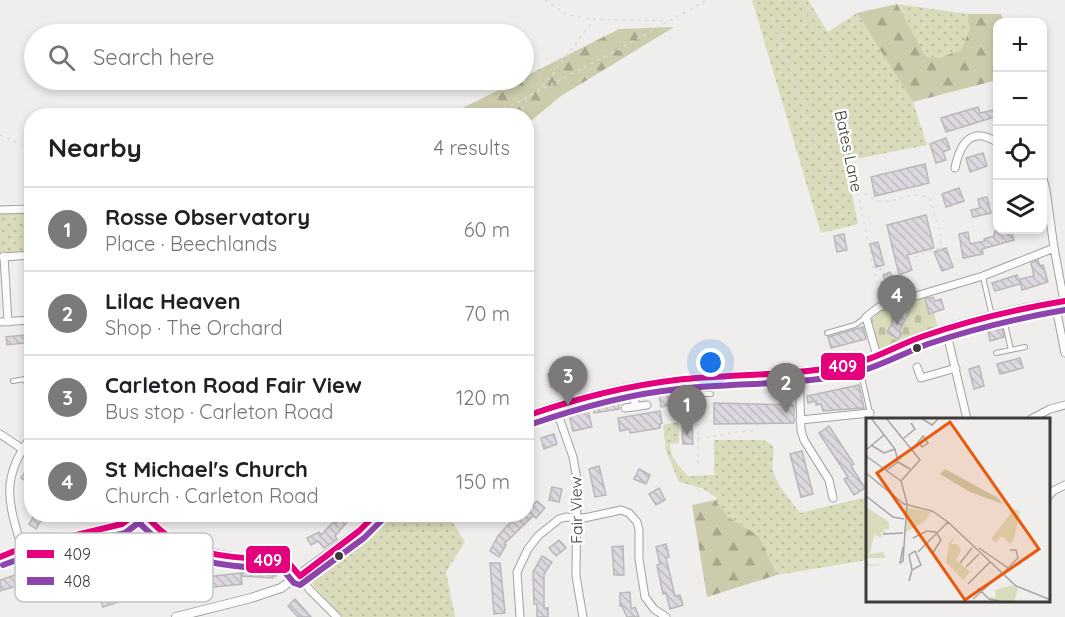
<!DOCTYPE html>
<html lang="en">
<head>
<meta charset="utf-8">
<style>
  :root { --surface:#fff; --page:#f6f6f6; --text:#202124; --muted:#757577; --line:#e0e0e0; --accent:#7b7a78 }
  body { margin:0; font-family:Quicksand,sans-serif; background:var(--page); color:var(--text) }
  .controls { position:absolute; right:18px; top:18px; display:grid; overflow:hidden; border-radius:12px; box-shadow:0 3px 9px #0003 }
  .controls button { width:54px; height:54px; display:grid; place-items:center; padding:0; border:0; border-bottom:2px solid var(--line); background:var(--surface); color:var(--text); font:30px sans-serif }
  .you { position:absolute; left:711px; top:363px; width:21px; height:21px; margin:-15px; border:4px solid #fff; border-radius:50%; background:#1a73e8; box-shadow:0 0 0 9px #1a73e833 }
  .badge { display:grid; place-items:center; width:39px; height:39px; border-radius:50%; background:var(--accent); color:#fff; font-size:20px; font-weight:700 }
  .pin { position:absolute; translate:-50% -50px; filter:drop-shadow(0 2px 3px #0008) }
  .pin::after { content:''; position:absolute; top:32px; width:21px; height:18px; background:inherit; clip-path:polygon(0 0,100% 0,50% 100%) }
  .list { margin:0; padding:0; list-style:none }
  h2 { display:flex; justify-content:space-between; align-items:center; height:78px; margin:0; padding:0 24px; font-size:26px }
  h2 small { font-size:20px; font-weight:400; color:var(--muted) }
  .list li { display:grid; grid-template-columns:39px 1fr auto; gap:18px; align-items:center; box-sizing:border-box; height:84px; padding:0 24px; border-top:2px solid var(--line) }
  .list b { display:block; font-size:22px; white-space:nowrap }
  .list p { margin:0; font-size:20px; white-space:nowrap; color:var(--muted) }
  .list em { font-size:20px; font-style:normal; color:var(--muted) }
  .icon { flex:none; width:33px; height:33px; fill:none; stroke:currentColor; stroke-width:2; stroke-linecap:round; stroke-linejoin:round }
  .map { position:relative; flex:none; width:1065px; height:617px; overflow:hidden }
  .search { position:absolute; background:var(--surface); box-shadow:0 3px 9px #0003; left:24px; top:24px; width:510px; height:66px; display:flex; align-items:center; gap:15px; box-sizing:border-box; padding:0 21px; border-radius:33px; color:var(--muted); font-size:22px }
  .panel { position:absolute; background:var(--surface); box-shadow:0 3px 9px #0003; left:24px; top:108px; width:510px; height:414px; border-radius:24px }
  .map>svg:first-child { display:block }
  .green { fill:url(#green-dots) }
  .forest { fill:url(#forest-firs) }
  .cemetery { fill:url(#cemetery-stones); fill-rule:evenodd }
  .building { fill:url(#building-back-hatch); stroke:#b9b8b8; stroke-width:1.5 }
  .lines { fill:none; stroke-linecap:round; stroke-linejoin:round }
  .service-casing { stroke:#a3a2a0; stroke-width:6 }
  .minor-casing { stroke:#a3a2a0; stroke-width:9 }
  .tertiary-casing { stroke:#a3a2a0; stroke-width:10 }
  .path { stroke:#dbdad9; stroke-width:1.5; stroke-dasharray:3 4.5; stroke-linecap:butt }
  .service { stroke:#fdfcfc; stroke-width:4 }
  .minor { stroke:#fdfcfc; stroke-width:7 }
  .tertiary { stroke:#fdfcfc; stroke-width:8 }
  .bus-1-casing { stroke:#fff; stroke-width:10 }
  .bus-2-casing { stroke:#fff; stroke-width:10 }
  .bus-1 { stroke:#e5007d; stroke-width:6 }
  .bus-2 { stroke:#8e44ad; stroke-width:6 }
  .bus-dot { fill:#3c3b39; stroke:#fff; stroke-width:2 }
  .labels { text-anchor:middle; stroke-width:5; stroke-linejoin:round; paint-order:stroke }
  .street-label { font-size:16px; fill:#3c3b39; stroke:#fff }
  .inset-road { fill:none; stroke:#a8a6a4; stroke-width:1.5 }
  .view { fill:#e8590c; fill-opacity:0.15; stroke:#e8590c; stroke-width:3 }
  .inset-edge { fill:none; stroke:#3c3b39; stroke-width:3 }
  .key { fill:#fff; stroke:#c4c4c4; stroke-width:1.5 }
  .key-label { font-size:16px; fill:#3c3b39 }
  .line-badge { stroke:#fff; stroke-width:2 }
  .badge-label { font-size:16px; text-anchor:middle; font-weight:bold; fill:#fff }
</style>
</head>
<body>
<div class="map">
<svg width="1065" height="617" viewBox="0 0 1065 617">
  <defs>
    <pattern id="green-dots" width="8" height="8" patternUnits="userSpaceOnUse" patternTransform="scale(1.5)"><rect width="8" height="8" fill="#dadbba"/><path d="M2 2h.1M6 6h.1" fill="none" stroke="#bcbda1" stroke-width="1.8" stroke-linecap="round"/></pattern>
    <pattern id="forest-firs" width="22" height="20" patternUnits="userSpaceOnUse" patternTransform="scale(1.5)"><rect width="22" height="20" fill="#ccccad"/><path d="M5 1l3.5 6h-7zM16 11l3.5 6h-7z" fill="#a7a78e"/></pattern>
    <pattern id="cemetery-stones" width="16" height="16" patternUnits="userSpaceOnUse" patternTransform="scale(1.5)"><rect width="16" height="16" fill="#dadbba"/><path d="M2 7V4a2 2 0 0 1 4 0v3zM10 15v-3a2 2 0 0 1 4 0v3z" fill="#bcbda1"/></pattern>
    <pattern id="building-back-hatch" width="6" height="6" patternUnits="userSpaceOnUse" patternTransform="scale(1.5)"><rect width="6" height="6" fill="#ddd7df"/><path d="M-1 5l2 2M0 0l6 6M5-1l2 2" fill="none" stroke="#bfb9c0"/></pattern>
  </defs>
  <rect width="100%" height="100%" fill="#f0eeec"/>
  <g class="green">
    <polygon points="752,0 808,0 828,32 857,13 913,102 927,145 845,161 858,224 821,233"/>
    <polygon points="897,4 968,14 970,29 961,50 939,58 926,57"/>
    <polygon points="30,209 31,255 0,257 0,210"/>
    <path d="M679 422V443L670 444C671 459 678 465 688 476L714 475V440H764L773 446C775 454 771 463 773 471 777 486 791 500 800 513L867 497V560L777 575 759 536 728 517 715 500 717 498 702 488 679 482 666 451 663 425Z"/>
    <polygon points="385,515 448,515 465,542 446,572 455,617 342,617 313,585 312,580 315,577"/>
  </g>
  <g class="forest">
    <polygon points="897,4 926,57 939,58 961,50 970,29 968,14 1001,14 1004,22 998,22 997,80 913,102 857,13"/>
    <polygon points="674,27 561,96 527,124 526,116 448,115 519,80 524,80 524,77 619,29"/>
    <polygon points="715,500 728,517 759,536 777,575 707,597 692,505"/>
  </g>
  <path class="cemetery" d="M929 296 938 327 880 350 870 323C881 303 909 301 929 296ZM892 306 901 309 907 319 899 331 898 339 887 332 897 315 890 310Z"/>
  <g class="building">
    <polygon points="978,107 980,113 998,109 998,116 946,132 941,118"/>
    <polygon points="946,138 950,149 943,152 946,160 936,163 930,144"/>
    <polygon points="983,153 987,166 970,172 966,158"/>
    <polygon points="925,164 929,183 875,196 871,177"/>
    <polygon points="959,188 964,201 946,207 942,194"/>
    <polygon points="987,197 991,213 973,217 971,210 980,208 978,199"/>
    <polygon points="926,215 934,248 907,255 912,270 899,275 887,225"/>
    <polygon points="999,230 1006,233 1011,231 1014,240 982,249 983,254 963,258 959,234 968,232 970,244 985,241 984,239 994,236 995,231"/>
    <polygon points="844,234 847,250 837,252 834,236"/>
    <polygon points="878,242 884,265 876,267 870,244"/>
    <polygon points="946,248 953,267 942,271 934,252"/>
    <polygon points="1038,260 1040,266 1043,265 1048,282 1022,290 1020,279 1034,276 1031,263"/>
    <polygon points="890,272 898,290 886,295 881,282 885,281 883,275"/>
    <polygon points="1017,275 1020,284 995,291 992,283"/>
    <polygon points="933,297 935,301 941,299 944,309 929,314 925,299"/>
    <polygon points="902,306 910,311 899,331 902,333 898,339 887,332"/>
    <polygon points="863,327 866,339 831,348 828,337"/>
    <polygon points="998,328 999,330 1002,329 1004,337 990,341 988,331"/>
    <polygon points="32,334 32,342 7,345 6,337"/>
    <polygon points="1020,358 1023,368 1000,374 997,364"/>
    <polygon points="979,366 984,386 974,389 969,369"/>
    <polygon points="564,370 568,382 551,387 548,374"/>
    <polygon points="859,385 864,408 823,411 821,404 816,405 816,401 808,403 807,396"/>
    <polygon points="676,386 679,404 661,407 659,394 670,392 669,387"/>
    <polygon points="618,396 619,409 594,413 592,402"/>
    <polygon points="714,403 794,405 794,423 714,424"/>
    <polygon points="588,411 592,427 573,431 569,415"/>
    <polygon points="660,411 662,423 660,424 660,428 630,433 629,429 620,431 618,418"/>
    <polygon points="692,426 693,444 683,444 682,427"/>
    <polygon points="829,426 854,464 851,466 865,488 854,495 844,479 848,477 819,433"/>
    <polygon points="554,434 557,444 544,449 541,438"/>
    <polygon points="802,451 813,494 801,497 790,454"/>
    <polygon points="32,461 32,485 21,478"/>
    <polygon points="599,466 606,495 595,497 589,469"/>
    <polygon points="639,469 650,475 646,484 634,479"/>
    <polygon points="552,487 562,489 559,502 549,500"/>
    <polygon points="659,488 665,500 656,505 649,494"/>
    <polygon points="537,501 545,508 536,518 533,516 504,544 506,545 499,557 490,551 498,536 507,526 520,514 526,514 526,512"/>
    <polygon points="35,514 45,514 36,529 29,524"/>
    <polygon points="343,514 354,514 335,536 337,539 324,548 318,541 311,545 307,538 319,532 321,535 334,521 336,523"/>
    <polygon points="559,540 566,548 556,556 549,548"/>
    <polygon points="666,544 669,557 666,558 675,596 680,595 683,605 670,609 666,593 663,594 657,565 660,564 656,547"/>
    <polygon points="623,546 624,575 614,575 612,547"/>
    <polygon points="542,556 552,562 544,574 544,608 548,608 548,617 537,617 537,604 534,604 533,572"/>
    <polygon points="490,563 500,563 505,613 494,614"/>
    <polygon points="243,568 277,570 276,576 273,576 273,578 242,576"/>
    <polygon points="30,570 33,581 0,591 0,580"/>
    <polygon points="241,573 242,584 170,592 169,581"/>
    <polygon points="121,590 124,600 103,607 99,596"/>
    <polygon points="630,592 631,609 635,607 639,617 627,617 622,606 620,606 620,593"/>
    <polygon points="295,599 311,617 298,617 288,606"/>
  </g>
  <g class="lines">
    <defs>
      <g id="service">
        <polyline points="983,277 992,316"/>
        <polyline points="1003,315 1011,350"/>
        <polyline points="827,333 855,325 866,317"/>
        <polyline points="996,353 1025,347"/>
        <polyline points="859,364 870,413 868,419"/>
        <polyline points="699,378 698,394 711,394"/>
        <polyline points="24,379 32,390"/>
        <polyline points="13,381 32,378"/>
      </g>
      <g id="minor">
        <path d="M955 168C960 143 972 125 998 143"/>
        <polyline points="1042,175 1046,190 1054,248"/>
        <polyline points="0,210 30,209 32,241"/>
        <polyline points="4,256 8,322"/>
        <polyline points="3,257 32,255"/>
        <polyline points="1055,303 1065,353"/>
        <polyline points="0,322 32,320"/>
        <polyline points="946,330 967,419"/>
        <polyline points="877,356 866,317 879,307 983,276 1054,248 1064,301"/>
        <polyline points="917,367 921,378 956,368"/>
        <polyline points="799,372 801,430 804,440 829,480 833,498"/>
        <polyline points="634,386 635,407"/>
        <polyline points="555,406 573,457 577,480 576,576 583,617"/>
        <polyline points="625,408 647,405"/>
        <polyline points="1031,419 1050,409 1065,405"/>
        <polyline points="800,420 870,413"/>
        <polyline points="0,434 21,448"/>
        <polyline points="1048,497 1053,491 1065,485"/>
        <polyline points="143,514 169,537 197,550 235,557 287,561 310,590 337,617"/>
        <path d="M22 548C8 502 0 477 32 436"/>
        <polyline points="0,557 22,548 122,524 136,514"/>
        <polyline points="520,617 517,572 528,549 538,536 559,519 566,517 584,518 621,510 629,513 637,522 639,530 639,559 645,597 654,609 666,617"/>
      </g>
      <g id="tertiary">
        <path d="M526 416C583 396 639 382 699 378 747 374 796 375 844 366 872 362 897 345 924 336 967 321 1020 308 1065 301"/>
        <polyline points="176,617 251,598 281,588 359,531 376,514"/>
      </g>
    </defs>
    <use href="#service" class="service-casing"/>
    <use href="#minor" class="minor-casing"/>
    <use href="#tertiary" class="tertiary-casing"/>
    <g class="path">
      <polyline points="545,0 566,14 588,19 668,21"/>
      <polyline points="799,0 831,66 880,299"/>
      <polyline points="772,17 840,213 847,219 863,221"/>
      <polyline points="543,86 593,21"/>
      <polyline points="491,116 619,49 707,0"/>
      <polyline points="519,116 529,95"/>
      <polyline points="0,135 32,150"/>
      <path d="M858 190C865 193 873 200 881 201 899 203 913 189 930 199L941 236 940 248 875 271"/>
      <polyline points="698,401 698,467"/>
      <path d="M698 438C717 437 734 431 753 431"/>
    </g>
    <use href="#service" class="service"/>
    <use href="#minor" class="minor"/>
    <use href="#tertiary" class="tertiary"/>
    <defs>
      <g id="bus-1">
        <path d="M526 416C575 399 625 386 676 380 732 374 788 376 844 366 872 361 897 345 924 336 970 320 1017 309 1065 301"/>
        <path d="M144 514C152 522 159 530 168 536 201 559 249 558 287 561L300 576 359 531 376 514"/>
        <polyline points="0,557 22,548 122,524 135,514"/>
      </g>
      <g id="bus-2">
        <path d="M529 425C578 408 628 394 679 389 735 383 792 385 847 375 876 369 901 354 928 344 973 329 1019 318 1065 310"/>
        <path d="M137 521C146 529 155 539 165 545 200 566 243 567 283 570L294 583 300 585 364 538 382 520"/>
        <polyline points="3,565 25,557 125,533 141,521"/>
      </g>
    </defs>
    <use href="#bus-1" class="bus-1-casing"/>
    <use href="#bus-2" class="bus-2-casing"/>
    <use href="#bus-1" class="bus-1"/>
    <use href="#bus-2" class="bus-2"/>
  </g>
  <g class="bus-dot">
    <circle cx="917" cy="348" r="5"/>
    <circle cx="339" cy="556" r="5"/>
  </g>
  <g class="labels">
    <g class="street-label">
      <text transform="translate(849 151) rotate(78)" y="6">Bates Lane</text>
      <text transform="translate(576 510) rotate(-91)" y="6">Fair View</text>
    </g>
  </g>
  <g transform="translate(866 418)">
    <rect width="184" height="184" fill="#f0eeec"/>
    <path d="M0 89 23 104V111H17L21 116 15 114 16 120 8 117 4 136 17 134 20 140H1L2 146 18 147 0 148ZM41 90 65 94 58 104 38 115ZM148 91 154 93 148 121 144 126 136 118 129 125 125 121ZM89 118 85 126H91L95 132 90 142 104 154 97 162 80 144 83 125ZM146 167 152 171 148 184H123L124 179 130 180 129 172Z" fill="#dadbba"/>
    <path d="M79 51 132 80 137 86 104 74 74 56Z" fill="#ccccad"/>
    <path class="inset-road" d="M5 0 29 31 32 44M20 0 54 42 35 63 41 85 37 143 34 145 37 129M55 0 66 7 73 0M38 20 49 11 45 5M5 27 18 35 29 31M0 32 18 17M46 32 57 18 62 25 56 29 54 26M0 38 35 63M21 52 32 44 44 51M0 55 38 86 66 93 82 104 150 168 185 182M0 78 27 99 38 101M17 116 37 115M47 120 61 113 70 114 75 122 66 136M113 130 142 150 137 156M52 134 82 104M94 145 106 130M100 149 113 136M142 150 152 140 150 132H144M43 163 46 152 55 147 49 133 43 137 46 152M102 166 124 144M112 170 123 181 133 183M107 181 136 155"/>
    <path class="view" d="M84 4 173 131 99 182 11 55Z"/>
    <rect width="184" height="184" class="inset-edge"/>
  </g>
  <rect x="15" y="533" width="198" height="69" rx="9" class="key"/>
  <rect x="27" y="550" width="27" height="8" fill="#e5007d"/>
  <rect x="27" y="577" width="27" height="8" fill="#8e44ad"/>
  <g class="key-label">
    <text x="64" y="560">409</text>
    <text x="64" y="587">408</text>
  </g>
  <g class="line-badge">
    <rect x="820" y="352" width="46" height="29" rx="6" fill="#e5007d"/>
    <rect x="245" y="545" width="46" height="29" rx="6" fill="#e5007d"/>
  </g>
  <g class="badge-label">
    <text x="843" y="372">409</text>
    <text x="268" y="566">409</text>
  </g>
</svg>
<div class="controls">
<button>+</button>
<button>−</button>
<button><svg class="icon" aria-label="locate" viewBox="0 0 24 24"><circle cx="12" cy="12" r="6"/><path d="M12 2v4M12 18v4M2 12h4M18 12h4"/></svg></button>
<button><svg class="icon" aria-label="layers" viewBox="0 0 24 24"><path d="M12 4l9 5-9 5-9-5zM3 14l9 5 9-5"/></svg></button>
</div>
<div class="you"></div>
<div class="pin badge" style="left:687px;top:435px">1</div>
<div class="pin badge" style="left:786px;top:413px">2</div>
<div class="pin badge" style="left:568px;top:406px">3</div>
<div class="pin badge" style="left:897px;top:325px">4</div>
<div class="search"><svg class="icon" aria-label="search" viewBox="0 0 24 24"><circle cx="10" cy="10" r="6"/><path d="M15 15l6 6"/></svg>Search here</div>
<section class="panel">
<h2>Nearby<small>4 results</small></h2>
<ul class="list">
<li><span class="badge">1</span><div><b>Rosse Observatory</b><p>Place · Beechlands</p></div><em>60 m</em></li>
<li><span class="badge">2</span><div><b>Lilac Heaven</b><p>Shop · The Orchard</p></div><em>70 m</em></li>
<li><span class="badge">3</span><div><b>Carleton Road Fair View</b><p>Bus stop · Carleton Road</p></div><em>120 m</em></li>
<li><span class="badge">4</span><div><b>St Michael's Church</b><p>Church · Carleton Road</p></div><em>150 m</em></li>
</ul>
</section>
</div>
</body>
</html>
